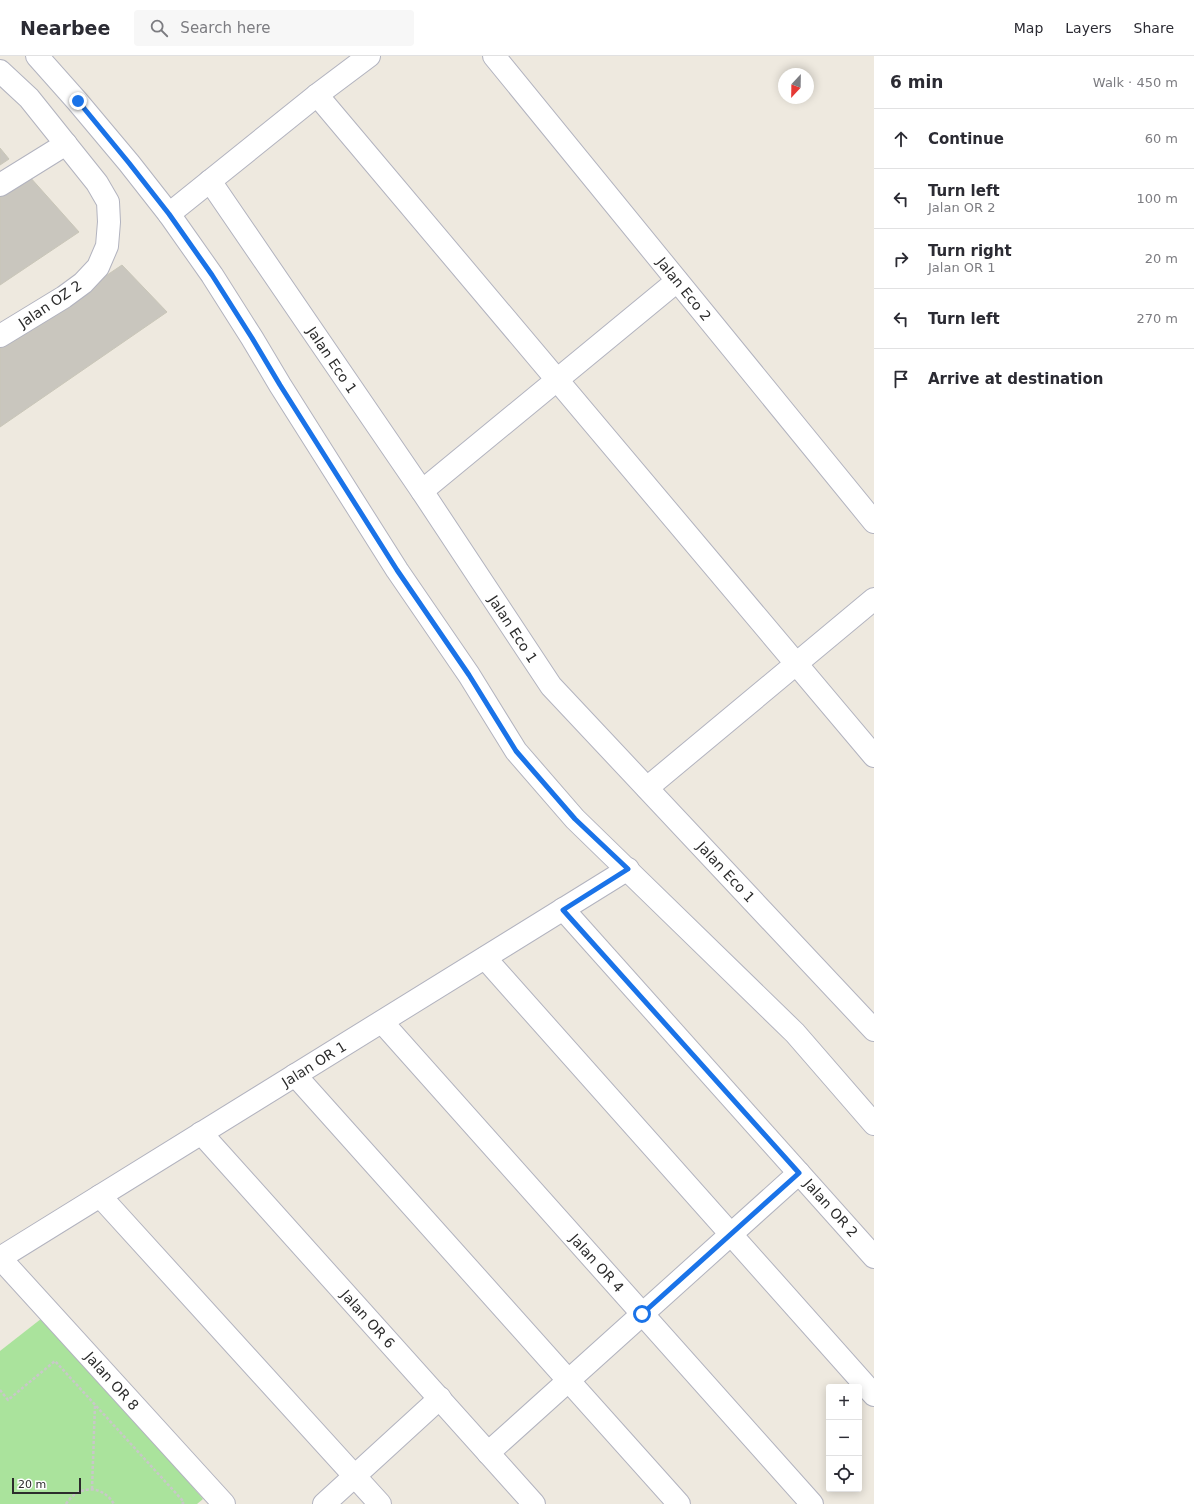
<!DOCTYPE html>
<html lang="en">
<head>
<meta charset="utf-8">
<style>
  :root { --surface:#fff; --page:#f7f7f7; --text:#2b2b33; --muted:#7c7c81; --line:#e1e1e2 }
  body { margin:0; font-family:"DejaVu Sans",sans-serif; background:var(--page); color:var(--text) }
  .controls { position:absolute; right:12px; bottom:12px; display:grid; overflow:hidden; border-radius:4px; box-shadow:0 2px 10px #0003 }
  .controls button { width:36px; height:36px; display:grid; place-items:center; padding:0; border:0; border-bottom:1px solid var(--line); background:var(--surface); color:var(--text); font:20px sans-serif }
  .compass { position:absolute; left:778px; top:12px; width:36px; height:36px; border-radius:50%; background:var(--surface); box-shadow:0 2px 10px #0003; rotate:202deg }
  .scale { position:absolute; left:12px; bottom:10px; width:69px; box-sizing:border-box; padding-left:4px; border:2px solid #2c2c2c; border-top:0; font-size:11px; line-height:14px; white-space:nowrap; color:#2c2c2c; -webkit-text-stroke:3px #fff; paint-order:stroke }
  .stop { position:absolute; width:12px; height:12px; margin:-9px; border:3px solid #1a73e8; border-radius:50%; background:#fff }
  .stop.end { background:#1a73e8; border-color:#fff; box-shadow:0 1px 4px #0008 }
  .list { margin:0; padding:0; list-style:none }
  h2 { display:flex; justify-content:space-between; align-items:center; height:52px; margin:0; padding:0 16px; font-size:17px }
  h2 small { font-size:13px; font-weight:400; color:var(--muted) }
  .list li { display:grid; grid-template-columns:26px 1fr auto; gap:12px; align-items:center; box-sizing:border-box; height:60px; padding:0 16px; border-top:1px solid var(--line) }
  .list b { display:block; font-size:15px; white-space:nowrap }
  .list p { margin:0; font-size:13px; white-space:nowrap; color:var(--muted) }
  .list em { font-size:13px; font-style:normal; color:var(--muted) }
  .icon { flex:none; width:22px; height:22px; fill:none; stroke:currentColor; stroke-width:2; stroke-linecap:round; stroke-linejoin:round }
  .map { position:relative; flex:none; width:874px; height:1448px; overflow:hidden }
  header { display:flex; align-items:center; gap:24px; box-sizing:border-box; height:56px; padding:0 20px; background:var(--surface); border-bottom:1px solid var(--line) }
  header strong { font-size:19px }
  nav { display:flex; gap:22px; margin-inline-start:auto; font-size:14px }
  .search { width:280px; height:36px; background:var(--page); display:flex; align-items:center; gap:10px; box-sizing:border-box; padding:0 14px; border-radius:4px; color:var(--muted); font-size:15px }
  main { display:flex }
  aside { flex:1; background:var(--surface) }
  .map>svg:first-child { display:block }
  .green { fill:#aae39c }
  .building { fill:#c9c6be; stroke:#c9c6b8 }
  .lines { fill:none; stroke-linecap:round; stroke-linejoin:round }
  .minor-casing { stroke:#b2b3bf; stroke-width:24 }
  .path { stroke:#c8c8c8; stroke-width:2.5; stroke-dasharray:3 2; stroke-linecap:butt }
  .minor { stroke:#fff; stroke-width:22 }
  .route { stroke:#1a73e8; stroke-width:5 }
  .labels { text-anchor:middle; stroke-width:3.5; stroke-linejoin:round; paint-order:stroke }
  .street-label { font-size:14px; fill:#2c2c2c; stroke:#fff }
</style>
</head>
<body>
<header>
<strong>Nearbee</strong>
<div class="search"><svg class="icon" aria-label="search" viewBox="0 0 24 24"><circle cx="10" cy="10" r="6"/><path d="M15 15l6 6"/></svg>Search here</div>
<nav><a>Map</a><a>Layers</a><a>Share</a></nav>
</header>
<main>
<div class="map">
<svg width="874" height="1448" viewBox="0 0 874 1448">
  <rect width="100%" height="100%" fill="#eee9df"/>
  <polygon class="green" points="46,1259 203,1443 197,1448 0,1448 0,1295"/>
  <g class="building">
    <polygon points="0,92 9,103 0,109"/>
    <polygon points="29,120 79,176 0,229 0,139"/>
    <polygon points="122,209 167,256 0,371 0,291"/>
  </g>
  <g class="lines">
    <defs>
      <g id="minor">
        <polyline points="37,0 77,45 129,107 169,158 212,219 252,282 280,329 397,514 469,619 516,695 575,763 795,977 874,1068"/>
        <polyline points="494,0 874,466"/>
        <polyline points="0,15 29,42 97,127 108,146 109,166 107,190 98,211 83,227 64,241 0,280"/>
        <polyline points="317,39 874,700"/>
        <polyline points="210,125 422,435 551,630 874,974"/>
        <polyline points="0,129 66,88"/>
        <polyline points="169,158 317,39 369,0"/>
        <polyline points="422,435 677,225"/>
        <polyline points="647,732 874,543"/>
        <polyline points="563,853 874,1201"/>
        <polyline points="485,902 874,1339"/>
        <polyline points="382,966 812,1448"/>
        <polyline points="295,1019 679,1448"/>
        <polyline points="201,1077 534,1448"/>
        <polyline points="100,1140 380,1448"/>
        <polyline points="0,1202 628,813"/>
        <polyline points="0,1202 224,1448"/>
        <polyline points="488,1397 799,1117"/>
        <polyline points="324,1448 440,1342"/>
      </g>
    </defs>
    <use href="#minor" class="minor-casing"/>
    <g class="path">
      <polyline points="0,1334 8,1344 55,1305 184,1446 182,1448"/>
      <polyline points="92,1433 95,1348"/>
      <path d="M66 1448C78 1429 102 1428 114 1448"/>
    </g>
    <use href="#minor" class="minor"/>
  </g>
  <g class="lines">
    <polyline class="route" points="78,45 129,107 169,158 212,219 252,282 280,329 397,514 469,619 516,695 575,763 628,813 563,854 799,1117 642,1258"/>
  </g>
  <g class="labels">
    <g class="street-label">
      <text transform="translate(684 233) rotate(51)" y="5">Jalan Eco 2</text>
      <text transform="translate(50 248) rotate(-34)" y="5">Jalan OZ 2</text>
      <text transform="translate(332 304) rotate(56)" y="5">Jalan Eco 1</text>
      <text transform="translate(513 573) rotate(57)" y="5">Jalan Eco 1</text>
      <text transform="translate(726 816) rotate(47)" y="5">Jalan Eco 1</text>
      <text transform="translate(314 1008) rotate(-32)" y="5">Jalan OR 1</text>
      <text transform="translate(831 1152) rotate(48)" y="5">Jalan OR 2</text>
      <text transform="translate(597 1207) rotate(48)" y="5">Jalan OR 4</text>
      <text transform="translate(368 1263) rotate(48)" y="5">Jalan OR 6</text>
      <text transform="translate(112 1325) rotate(48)" y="5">Jalan OR 8</text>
    </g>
  </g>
</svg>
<div class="controls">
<button>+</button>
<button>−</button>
<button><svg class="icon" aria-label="locate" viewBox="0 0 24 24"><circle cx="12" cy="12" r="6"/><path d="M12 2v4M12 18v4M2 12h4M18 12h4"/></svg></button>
</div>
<svg class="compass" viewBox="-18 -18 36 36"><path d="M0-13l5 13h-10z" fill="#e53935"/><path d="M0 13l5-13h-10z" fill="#7c7c81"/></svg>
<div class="scale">20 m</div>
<div class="stop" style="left:642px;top:1258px"></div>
<div class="stop end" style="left:78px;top:45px"></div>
</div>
<aside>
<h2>6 min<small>Walk · 450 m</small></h2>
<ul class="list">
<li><svg class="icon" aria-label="ahead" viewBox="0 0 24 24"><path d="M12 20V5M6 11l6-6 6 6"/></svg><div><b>Continue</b></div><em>60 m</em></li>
<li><svg class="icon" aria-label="left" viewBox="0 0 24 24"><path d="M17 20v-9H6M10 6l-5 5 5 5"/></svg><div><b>Turn left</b><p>Jalan OR 2</p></div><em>100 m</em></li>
<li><svg class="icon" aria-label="right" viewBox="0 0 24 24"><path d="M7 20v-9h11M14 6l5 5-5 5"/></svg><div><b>Turn right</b><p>Jalan OR 1</p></div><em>20 m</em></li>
<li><svg class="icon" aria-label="left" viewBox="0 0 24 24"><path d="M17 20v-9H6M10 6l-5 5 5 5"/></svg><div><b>Turn left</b></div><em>270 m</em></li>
<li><svg class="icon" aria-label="arrive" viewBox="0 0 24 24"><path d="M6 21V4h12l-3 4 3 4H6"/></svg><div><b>Arrive at destination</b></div></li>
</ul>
</aside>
</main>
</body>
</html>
